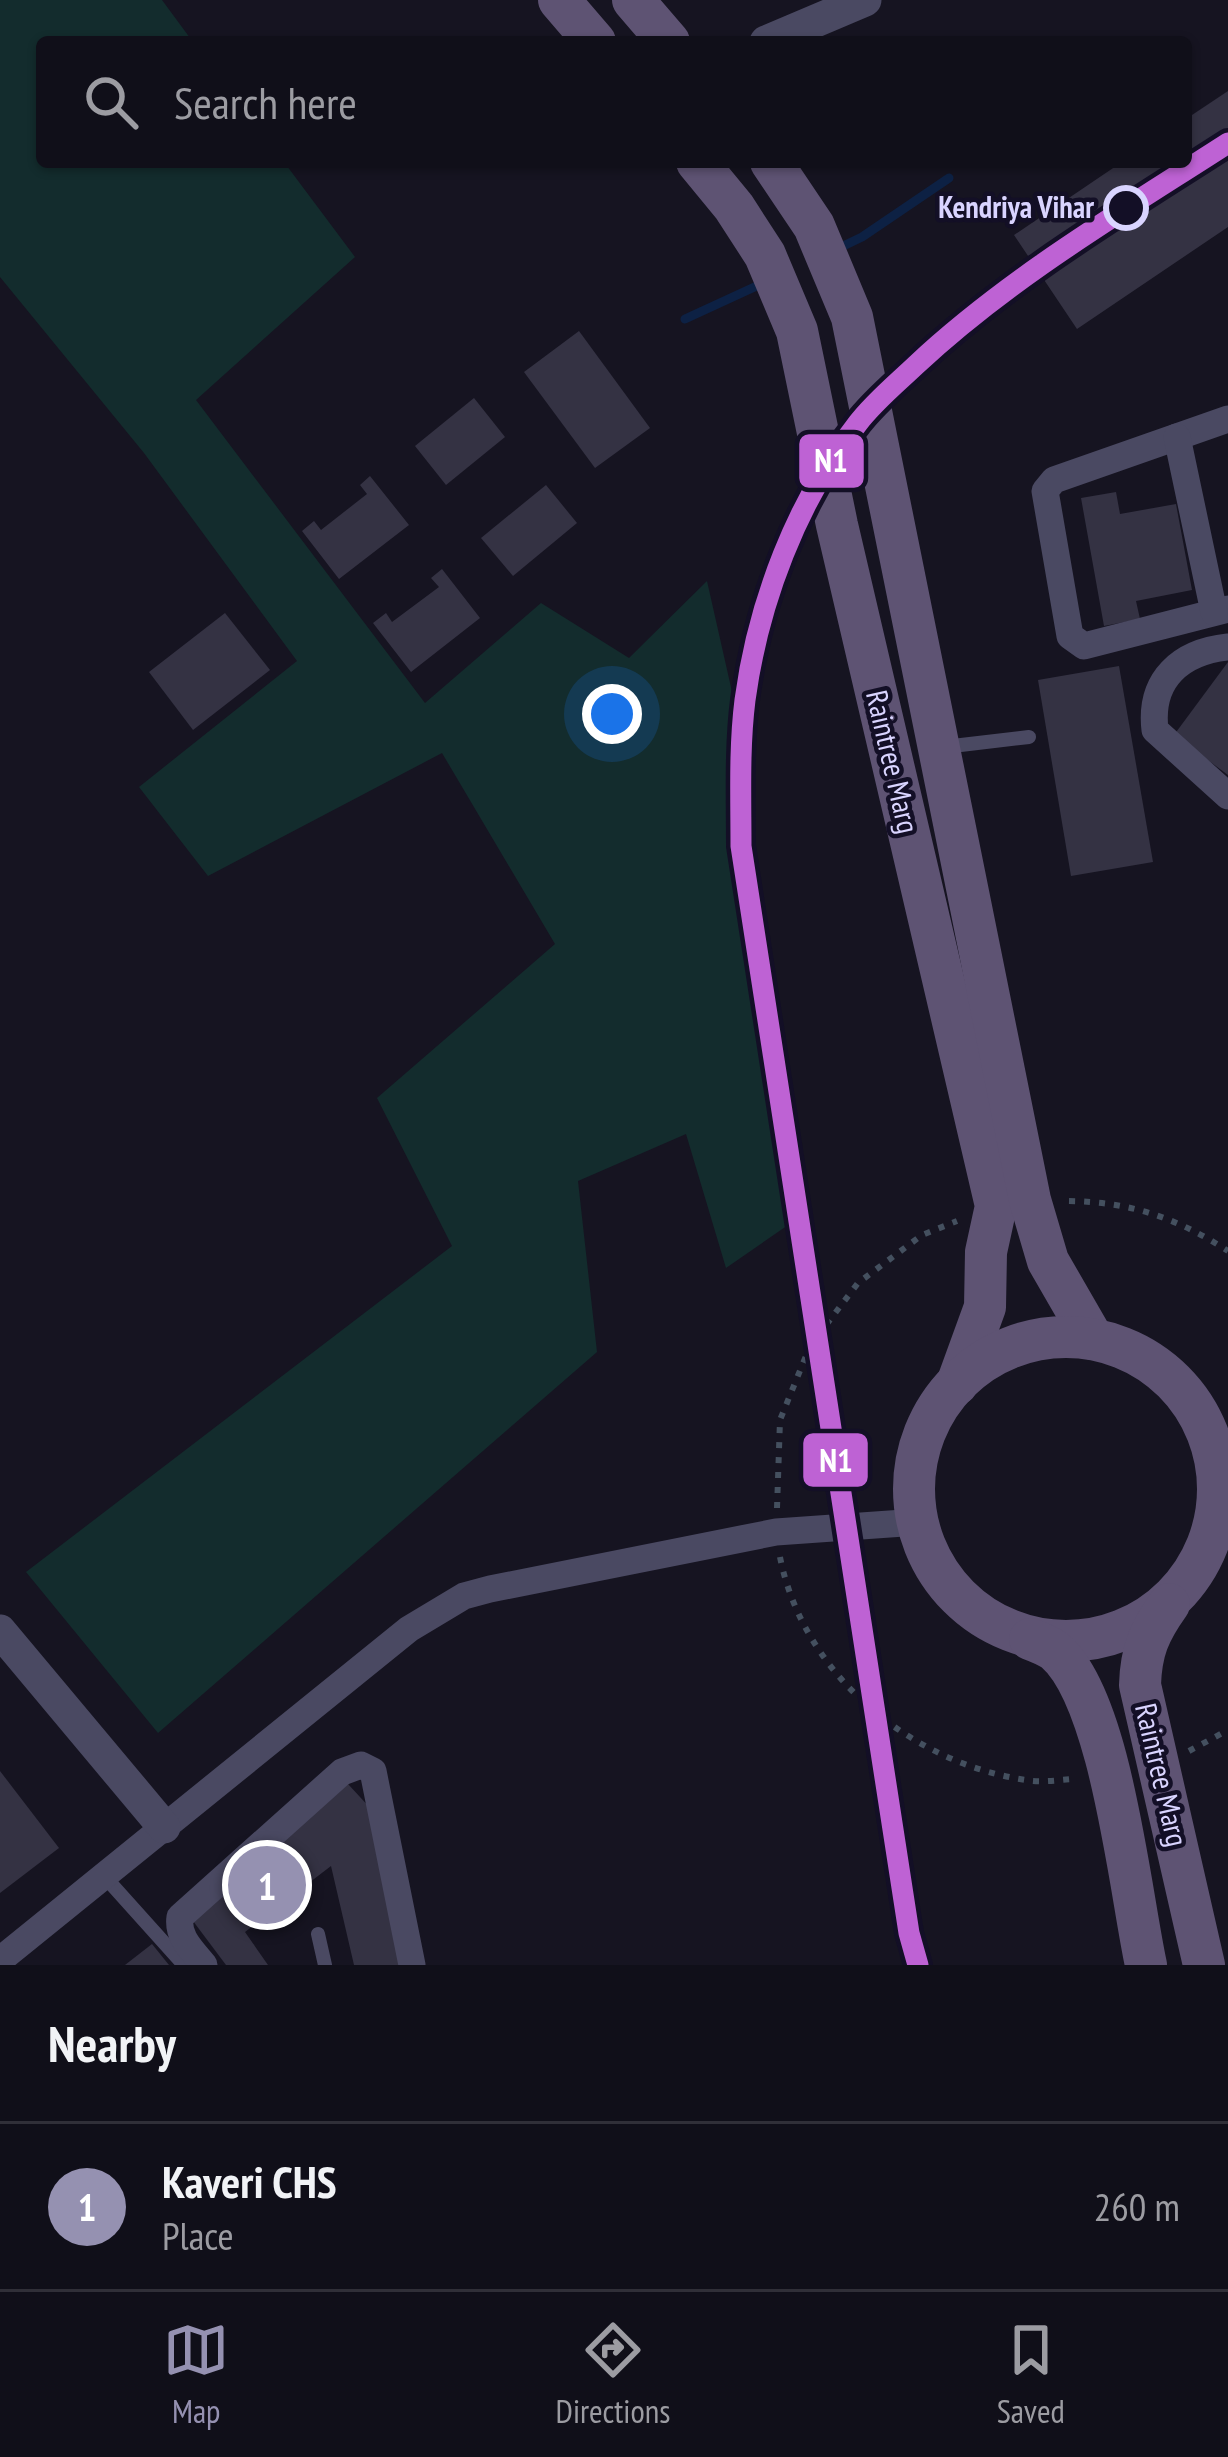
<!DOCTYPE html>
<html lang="en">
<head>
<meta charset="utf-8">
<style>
  :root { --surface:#100f19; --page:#191822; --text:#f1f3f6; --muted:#9c9ca2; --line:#302f38; --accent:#9591b1 }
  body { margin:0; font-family:"PT Sans Narrow",sans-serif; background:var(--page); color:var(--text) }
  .you { position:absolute; left:612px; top:714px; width:42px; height:42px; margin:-30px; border:9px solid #fff; border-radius:50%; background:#1a73e8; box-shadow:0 0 0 18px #1a73e833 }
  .badge { display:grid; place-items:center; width:78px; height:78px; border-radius:50%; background:var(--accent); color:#fff; font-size:39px; font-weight:700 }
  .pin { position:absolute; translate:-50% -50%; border:6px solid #fff; box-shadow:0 3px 12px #0006 }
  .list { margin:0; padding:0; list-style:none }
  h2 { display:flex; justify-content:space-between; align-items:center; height:156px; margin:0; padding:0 48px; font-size:51px }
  h2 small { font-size:39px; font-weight:400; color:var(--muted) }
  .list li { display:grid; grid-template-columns:78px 1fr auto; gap:36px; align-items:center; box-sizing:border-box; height:168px; padding:0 48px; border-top:3px solid var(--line) }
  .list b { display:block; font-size:45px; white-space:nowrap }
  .list p { margin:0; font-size:39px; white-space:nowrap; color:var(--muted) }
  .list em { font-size:39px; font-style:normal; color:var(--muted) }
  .icon { flex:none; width:66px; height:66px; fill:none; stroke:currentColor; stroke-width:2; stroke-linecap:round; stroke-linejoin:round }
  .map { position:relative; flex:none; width:1228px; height:1965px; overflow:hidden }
  .search { position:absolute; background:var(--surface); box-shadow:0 3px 9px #0004; left:36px; right:36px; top:36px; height:132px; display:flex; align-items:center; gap:30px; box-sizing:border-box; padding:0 42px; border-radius:12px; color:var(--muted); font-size:45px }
  .sheet { height:324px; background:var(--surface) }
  nav { display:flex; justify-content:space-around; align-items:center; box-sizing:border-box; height:168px; border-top:3px solid var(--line); background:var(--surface); font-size:33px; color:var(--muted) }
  nav a { display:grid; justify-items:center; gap:6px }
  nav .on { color:var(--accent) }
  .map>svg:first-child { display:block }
  .green { fill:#132c2d }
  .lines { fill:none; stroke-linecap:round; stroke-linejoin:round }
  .stream { stroke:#0d2144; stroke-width:9 }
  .building { fill:#343243 }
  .path { stroke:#44505f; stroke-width:6; stroke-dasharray:6 9; stroke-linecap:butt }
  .service { stroke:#4a4962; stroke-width:14 }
  .minor { stroke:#4a4962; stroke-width:27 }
  .tertiary { stroke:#4a4962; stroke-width:33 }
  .primary { stroke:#5e5373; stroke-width:42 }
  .metro-1-casing { stroke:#130f26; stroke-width:30 }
  .metro-1 { stroke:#be62d4; stroke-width:21 }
  .stop-dot { fill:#130f26; stroke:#d9d4ff; stroke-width:6 }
  .labels { text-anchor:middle; stroke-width:9; stroke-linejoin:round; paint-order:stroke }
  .stop-label { font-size:30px; font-weight:bold; fill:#d9d4ff; stroke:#130f26; text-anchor:end }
  .street-label { font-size:30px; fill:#d9d4ff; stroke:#130f26 }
  .line-badge { stroke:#130f26; stroke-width:4.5 }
  .badge-label { font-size:33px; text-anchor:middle; font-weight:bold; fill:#fff }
</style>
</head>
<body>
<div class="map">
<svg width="1228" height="1965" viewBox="0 0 1228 1965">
  <rect width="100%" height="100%" fill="#161421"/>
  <polygon class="green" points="0,0 162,0 193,42 42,42 42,162 284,162 355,257 196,400 425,703 541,603 629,658 707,581 735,705 791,1223 726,1268 686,1134 578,1181 597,1352 158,1733 26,1572 452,1246 377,1098 555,944 442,753 208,876 139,787 297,661 144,453 0,277"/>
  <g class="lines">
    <g class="stream">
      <polyline points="837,249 862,237 949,178"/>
      <polyline points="685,319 761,284"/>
    </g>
  </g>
  <g class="building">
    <polygon points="1228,91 1228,227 1077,329 1014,235 1122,162 1186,162 1186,119"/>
    <polygon points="579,331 650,428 595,468 524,372"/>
    <polygon points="474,398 505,437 446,485 415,446"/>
    <polygon points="370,476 409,525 339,579 302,531 314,521 321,530 367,494 360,485"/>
    <polygon points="546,485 577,523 513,576 481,538"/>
    <polygon points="1116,492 1120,514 1176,504 1192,590 1136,601 1140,619 1104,626 1081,498"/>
    <polygon points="442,569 480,618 411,672 373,623 386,613 392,622 439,587 431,578"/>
    <polygon points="225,613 270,670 193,730 149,672"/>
    <polygon points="1228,662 1228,775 1174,735"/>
    <polygon points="1119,666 1153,862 1071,876 1038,680"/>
    <polygon points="0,1771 59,1848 0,1893"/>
    <polygon points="348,1784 372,1810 400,1965 354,1965 331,1866 245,1932 268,1965 226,1965 193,1921"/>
    <polygon points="152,1944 169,1965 125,1965"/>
  </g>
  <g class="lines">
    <g class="path">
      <path d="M1069 1201C1131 1202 1177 1218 1228 1251"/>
      <polyline points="777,1508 780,1420 810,1346 858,1283 922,1235 957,1221"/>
      <path d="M780 1557C803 1674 910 1763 1026 1780 1041 1783 1058 1780 1073 1779"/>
      <polyline points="1189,1751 1228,1730"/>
    </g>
    <g class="service">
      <polyline points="944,747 1029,737"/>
      <polyline points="105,1877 184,1965"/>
      <polyline points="318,1934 325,1965"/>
    </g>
    <g class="minor">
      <polyline points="1228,419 1054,480 1045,491 1070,636 1084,646 1228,609"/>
      <polyline points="1177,437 1214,612"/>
      <path d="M1228 647C1181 652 1149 679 1155 730L1228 796"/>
      <polyline points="0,1960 409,1629 464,1596 490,1589 776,1532 918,1522"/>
      <path d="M204 1965C192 1950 177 1937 180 1917L342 1772 361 1765 373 1771 412 1965"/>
    </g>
    <g class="tertiary">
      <polyline points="766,42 865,0"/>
      <polyline points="0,1631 164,1827"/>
    </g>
    <g class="primary">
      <polyline points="559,0 595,42"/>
      <polyline points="633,0 669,42"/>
      <polyline points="697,162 734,207 765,255 797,331 837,525 996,1206 986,1252 985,1307 957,1384"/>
      <polyline points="771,162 814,226 852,317 1030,1200 1048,1261 1093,1339"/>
      <circle cx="1066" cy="1489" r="152"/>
      <path d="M1169 1604C1149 1632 1141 1651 1140 1685L1204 1965"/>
      <path d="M1030 1639C1038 1642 1048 1646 1055 1651 1111 1699 1130 1891 1146 1965"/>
    </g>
    <defs>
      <path id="metro-1" d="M918 1965 909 1933 741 846C741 797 739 748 745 700 758 603 797 500 858 423 874 402 896 384 916 365 1009 278 1121 212 1228 143"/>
    </defs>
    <use href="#metro-1" class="metro-1-casing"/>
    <use href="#metro-1" class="metro-1"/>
  </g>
  <circle class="stop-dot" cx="1126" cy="208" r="20"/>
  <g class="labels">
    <g class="stop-label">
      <text x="1094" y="218">Kendriya Vihar</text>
    </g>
    <g class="street-label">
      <text transform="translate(892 762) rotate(77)" y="10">Raintree Marg</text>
      <text transform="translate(1161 1775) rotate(77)" y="10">Raintree Marg</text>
    </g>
  </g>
  <g class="line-badge">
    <rect x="797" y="432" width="69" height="58" rx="12" fill="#be62d4"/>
    <rect x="801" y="1431" width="69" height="58" rx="12" fill="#be62d4"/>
  </g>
  <g class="badge-label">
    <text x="831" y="472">N1</text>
    <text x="836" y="1472">N1</text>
  </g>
</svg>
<div class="you"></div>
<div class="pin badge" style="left:267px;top:1885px">1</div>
<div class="search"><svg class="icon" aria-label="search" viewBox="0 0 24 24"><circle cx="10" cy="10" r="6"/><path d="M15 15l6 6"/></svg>Search here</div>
</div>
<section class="sheet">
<h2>Nearby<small></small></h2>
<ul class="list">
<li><span class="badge">1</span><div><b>Kaveri CHS</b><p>Place</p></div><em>260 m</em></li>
</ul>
</section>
<nav>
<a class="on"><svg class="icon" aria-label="map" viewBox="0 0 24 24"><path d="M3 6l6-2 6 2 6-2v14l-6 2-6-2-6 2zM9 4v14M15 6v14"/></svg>Map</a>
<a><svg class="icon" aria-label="directions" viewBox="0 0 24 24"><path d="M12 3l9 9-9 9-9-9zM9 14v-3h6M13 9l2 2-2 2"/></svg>Directions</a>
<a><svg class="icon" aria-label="saved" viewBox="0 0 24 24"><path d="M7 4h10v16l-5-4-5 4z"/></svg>Saved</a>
</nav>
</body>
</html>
